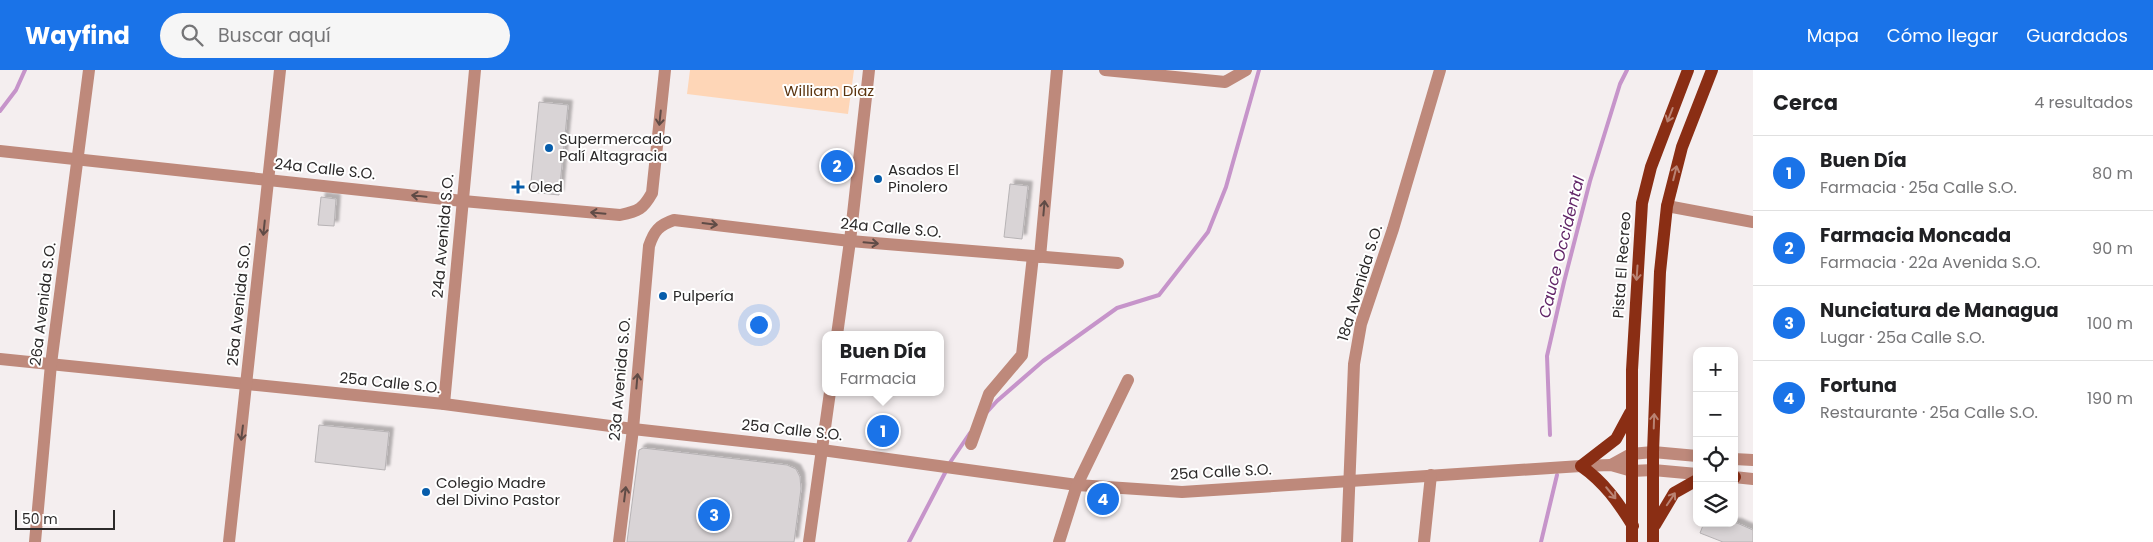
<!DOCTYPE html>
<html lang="es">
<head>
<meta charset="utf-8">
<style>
  :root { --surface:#fff; --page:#f6f6f6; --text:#202124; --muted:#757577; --line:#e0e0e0; --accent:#1a73e8 }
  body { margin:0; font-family:Poppins,sans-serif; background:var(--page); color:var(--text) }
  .controls { position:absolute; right:15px; bottom:15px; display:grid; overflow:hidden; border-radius:10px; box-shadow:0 2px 8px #0003 }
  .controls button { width:45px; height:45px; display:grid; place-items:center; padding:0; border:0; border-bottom:1px solid var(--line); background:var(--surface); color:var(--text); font:25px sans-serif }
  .scale { position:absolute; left:15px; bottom:12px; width:100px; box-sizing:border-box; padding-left:5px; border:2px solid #2c2a2a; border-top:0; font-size:14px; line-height:18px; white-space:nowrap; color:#2c2a2a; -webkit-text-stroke:4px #fff; paint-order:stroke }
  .you { position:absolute; left:758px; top:254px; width:18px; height:18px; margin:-12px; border:4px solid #fff; border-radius:50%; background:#1a73e8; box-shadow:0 0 0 8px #1a73e833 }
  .badge { display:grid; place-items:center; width:32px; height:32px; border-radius:50%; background:var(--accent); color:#fff; font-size:16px; font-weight:700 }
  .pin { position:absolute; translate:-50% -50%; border:2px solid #fff; box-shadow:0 1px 5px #0006 }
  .popup { position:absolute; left:822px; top:261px; width:122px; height:65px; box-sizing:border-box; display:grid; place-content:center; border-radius:10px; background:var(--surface); filter:drop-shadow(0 1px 4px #0005); font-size:16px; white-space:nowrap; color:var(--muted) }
  .popup b { font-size:19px; color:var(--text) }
  .popup::after { content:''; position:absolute; left:50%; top:100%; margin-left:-10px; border:10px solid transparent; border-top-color:var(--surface) }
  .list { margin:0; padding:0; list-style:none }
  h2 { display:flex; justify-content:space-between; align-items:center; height:65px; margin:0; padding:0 20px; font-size:21px }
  h2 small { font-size:16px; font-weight:400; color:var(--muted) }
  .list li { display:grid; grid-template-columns:32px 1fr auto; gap:15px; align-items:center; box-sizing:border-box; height:75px; padding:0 20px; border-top:1px solid var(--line) }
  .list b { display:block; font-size:19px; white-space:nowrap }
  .list p { margin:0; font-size:16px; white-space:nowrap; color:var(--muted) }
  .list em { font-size:16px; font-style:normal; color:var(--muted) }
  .icon { flex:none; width:28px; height:28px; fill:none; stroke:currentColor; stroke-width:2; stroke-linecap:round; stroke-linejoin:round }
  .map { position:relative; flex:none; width:1753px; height:472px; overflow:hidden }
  header { display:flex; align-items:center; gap:30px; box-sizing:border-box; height:70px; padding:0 25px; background:var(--accent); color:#fff }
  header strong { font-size:24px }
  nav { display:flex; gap:28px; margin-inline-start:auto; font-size:18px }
  .search { width:350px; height:45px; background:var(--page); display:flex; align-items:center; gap:12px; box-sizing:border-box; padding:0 18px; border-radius:28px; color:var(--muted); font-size:19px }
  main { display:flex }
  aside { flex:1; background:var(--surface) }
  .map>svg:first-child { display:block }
  .green { fill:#fed6b7 }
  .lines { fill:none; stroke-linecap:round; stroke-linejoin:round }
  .stream { stroke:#c694ca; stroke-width:4 }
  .building { fill:#d9d4d6; stroke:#b7b3b5; filter:url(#shadow) }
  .minor { stroke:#be897b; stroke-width:12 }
  .major { stroke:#8a2e14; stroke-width:12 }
  .oneway { stroke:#b98272 }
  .oneway2 { stroke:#5f4b46 }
  .poi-dot { fill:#075dab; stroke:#fff; stroke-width:2 }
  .labels { text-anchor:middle; stroke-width:4; stroke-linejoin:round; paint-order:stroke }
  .park-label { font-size:15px; fill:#5c3510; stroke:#fff }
  .poi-label { font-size:15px; fill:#2c2a2a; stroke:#fff; text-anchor:start }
  .street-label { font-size:15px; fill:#2c2a2a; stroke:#fff }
  .water-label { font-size:16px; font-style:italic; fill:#622668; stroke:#fff }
</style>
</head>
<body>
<header>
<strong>Wayfind</strong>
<div class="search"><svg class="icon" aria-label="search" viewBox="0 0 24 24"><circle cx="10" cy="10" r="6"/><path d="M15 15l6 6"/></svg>Buscar aquí</div>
<nav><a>Mapa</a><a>Cómo llegar</a><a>Guardados</a></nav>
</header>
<main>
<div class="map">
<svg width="1753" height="472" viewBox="0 0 1753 472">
  <defs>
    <filter id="shadow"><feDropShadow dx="4.5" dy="-4.5" stdDeviation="1" flood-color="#0004"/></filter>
  </defs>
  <rect width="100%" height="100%" fill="#f4eeef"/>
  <polygon class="green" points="690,0 854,0 848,44 687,24"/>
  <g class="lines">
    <g class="stream">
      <polyline points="0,41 16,20 25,0"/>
      <polyline points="987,342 997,331 1043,291 1117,238 1159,225 1208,162 1226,117 1259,0"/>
      <polyline points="1550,365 1547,286 1564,212 1590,111 1620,14 1627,0"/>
      <polyline points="949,394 970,363"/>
      <polyline points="909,472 946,401"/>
      <polyline points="1541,472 1557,405"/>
    </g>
  </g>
  <g class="building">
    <polygon points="539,32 568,35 559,125 530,122"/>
    <polygon points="1010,114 1028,116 1022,169 1004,167"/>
    <polygon points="321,127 336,129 334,156 318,155"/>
    <polygon points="319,355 389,362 385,400 315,392"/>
    <polygon points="643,378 787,395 796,399 800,407 801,419 794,472 627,472 639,380"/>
    <polygon points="1704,453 1737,453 1753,460 1753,472 1723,472 1700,463"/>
  </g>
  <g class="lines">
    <g class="minor">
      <polyline points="1105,0 1225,12 1246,0"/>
      <path d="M0 81 463 131 620 145C639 141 643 139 652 123L665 0"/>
      <polyline points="1667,136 1753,152"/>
      <polyline points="1040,187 1057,0"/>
      <polyline points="837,265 850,171 869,0"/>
      <polyline points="0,289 444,334 633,359 822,380 1077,415 1182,422 1581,396 1611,395 1632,401 1653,400 1697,404"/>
      <polyline points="444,334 475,0"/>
      <polyline points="971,374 989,324 1022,285 1033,186"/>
      <polyline points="1734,389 1753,390"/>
      <polyline points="1611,395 1631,384 1653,382 1697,386"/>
      <polyline points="1734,407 1753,409"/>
      <polyline points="35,472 51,294 89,0"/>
      <polyline points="229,472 280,0"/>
      <path d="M619 472 633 359 649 176C654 161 659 155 674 150L850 171 1118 193"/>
      <polyline points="809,472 830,322"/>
      <polyline points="1059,472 1077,415 1128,310"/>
      <polyline points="1347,472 1354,294 1361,254 1393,159 1440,0"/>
      <polyline points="1424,472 1431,405"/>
    </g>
    <g class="major">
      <path d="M1630 343 1616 369 1581 396C1604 412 1618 432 1633 456"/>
      <polyline points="1734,407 1735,407"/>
      <polyline points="1655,455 1674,423 1697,410"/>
      <polyline points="1632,472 1632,300 1642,133 1651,97 1688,0"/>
      <polyline points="1653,472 1653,382 1660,202 1667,136 1682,77 1712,0"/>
    </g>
  </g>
  <defs><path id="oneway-shaft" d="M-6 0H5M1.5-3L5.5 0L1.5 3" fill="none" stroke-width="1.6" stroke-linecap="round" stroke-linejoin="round" transform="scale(1.25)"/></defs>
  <g class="oneway">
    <use href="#oneway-shaft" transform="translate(1670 45) rotate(111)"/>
    <use href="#oneway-shaft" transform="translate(1675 103) rotate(-76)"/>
    <use href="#oneway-shaft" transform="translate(1637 203) rotate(94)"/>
    <use href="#oneway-shaft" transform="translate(1654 351) rotate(-88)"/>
    <use href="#oneway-shaft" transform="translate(1611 423) rotate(50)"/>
    <use href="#oneway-shaft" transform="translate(1671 429) rotate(-56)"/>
  </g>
  <g class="oneway2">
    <use href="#oneway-shaft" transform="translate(660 48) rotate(96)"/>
    <use href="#oneway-shaft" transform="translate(419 126) rotate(-174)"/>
    <use href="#oneway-shaft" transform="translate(1044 138) rotate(-85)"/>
    <use href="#oneway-shaft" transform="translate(598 143) rotate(-175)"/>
    <use href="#oneway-shaft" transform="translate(710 154) rotate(7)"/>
    <use href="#oneway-shaft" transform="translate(264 158) rotate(96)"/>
    <use href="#oneway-shaft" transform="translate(871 173) rotate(5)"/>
    <use href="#oneway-shaft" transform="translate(637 311) rotate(-85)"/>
    <use href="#oneway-shaft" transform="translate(242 363) rotate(97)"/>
    <use href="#oneway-shaft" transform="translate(625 424) rotate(-83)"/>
  </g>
  <g class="poi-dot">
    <circle cx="549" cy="78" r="5"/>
    <circle cx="878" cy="109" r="5"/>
    <path d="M515.5 109.5h5v5h5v5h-5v5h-5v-5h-5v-5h5z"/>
    <circle cx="663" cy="226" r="5"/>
    <circle cx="426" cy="422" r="5"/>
  </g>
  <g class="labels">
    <g class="park-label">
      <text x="829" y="26">William Díaz</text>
    </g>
    <g class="poi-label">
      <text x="559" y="74">Supermercado<tspan x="559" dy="17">Palí Altagracia</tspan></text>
      <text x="888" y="105">Asados El<tspan x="888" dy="17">Pinolero</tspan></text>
      <text x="528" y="122">Oled</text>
      <text x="673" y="231">Pulpería</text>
      <text x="436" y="418">Colegio Madre<tspan x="436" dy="17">del Divino Pastor</tspan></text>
    </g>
    <g class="street-label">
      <text transform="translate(325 99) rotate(6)" y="5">24a Calle S.O.</text>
      <text transform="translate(891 158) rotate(5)" y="5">24a Calle S.O.</text>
      <text transform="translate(443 166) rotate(-85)" y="5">24a Avenida S.O.</text>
      <text transform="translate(1622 195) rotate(-86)" y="5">Pista El Recreo</text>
      <text transform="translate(1360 213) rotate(-73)" y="5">18a Avenida S.O.</text>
      <text transform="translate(43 234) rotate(-83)" y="5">26a Avenida S.O.</text>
      <text transform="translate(239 234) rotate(-84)" y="5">25a Avenida S.O.</text>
      <text transform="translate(620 309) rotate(-85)" y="5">23a Avenida S.O.</text>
      <text transform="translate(390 313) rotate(6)" y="5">25a Calle S.O.</text>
      <text transform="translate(792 360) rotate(6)" y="5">25a Calle S.O.</text>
      <text transform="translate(1221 402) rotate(-3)" y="5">25a Calle S.O.</text>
    </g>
    <g class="water-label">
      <text transform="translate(1561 177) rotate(-76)" y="6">Cauce Occidental</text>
    </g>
  </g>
</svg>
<div class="controls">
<button>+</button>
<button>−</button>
<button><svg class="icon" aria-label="locate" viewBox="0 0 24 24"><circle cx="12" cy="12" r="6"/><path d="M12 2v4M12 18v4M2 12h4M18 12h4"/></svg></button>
<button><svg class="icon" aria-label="layers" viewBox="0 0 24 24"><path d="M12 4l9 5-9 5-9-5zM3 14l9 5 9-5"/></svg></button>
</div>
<div class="scale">50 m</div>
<div class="you"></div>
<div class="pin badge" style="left:883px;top:361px">1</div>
<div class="popup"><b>Buen Día</b>Farmacia</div>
<div class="pin badge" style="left:837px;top:96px">2</div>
<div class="pin badge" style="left:714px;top:445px">3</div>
<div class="pin badge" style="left:1103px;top:429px">4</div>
</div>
<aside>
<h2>Cerca<small>4 resultados</small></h2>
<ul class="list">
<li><span class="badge">1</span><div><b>Buen Día</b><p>Farmacia · 25a Calle S.O.</p></div><em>80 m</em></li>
<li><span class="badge">2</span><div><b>Farmacia Moncada</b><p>Farmacia · 22a Avenida S.O.</p></div><em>90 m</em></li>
<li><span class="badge">3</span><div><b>Nunciatura de Managua</b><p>Lugar · 25a Calle S.O.</p></div><em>100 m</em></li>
<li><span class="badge">4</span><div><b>Fortuna</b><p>Restaurante · 25a Calle S.O.</p></div><em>190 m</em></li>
</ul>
</aside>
</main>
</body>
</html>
